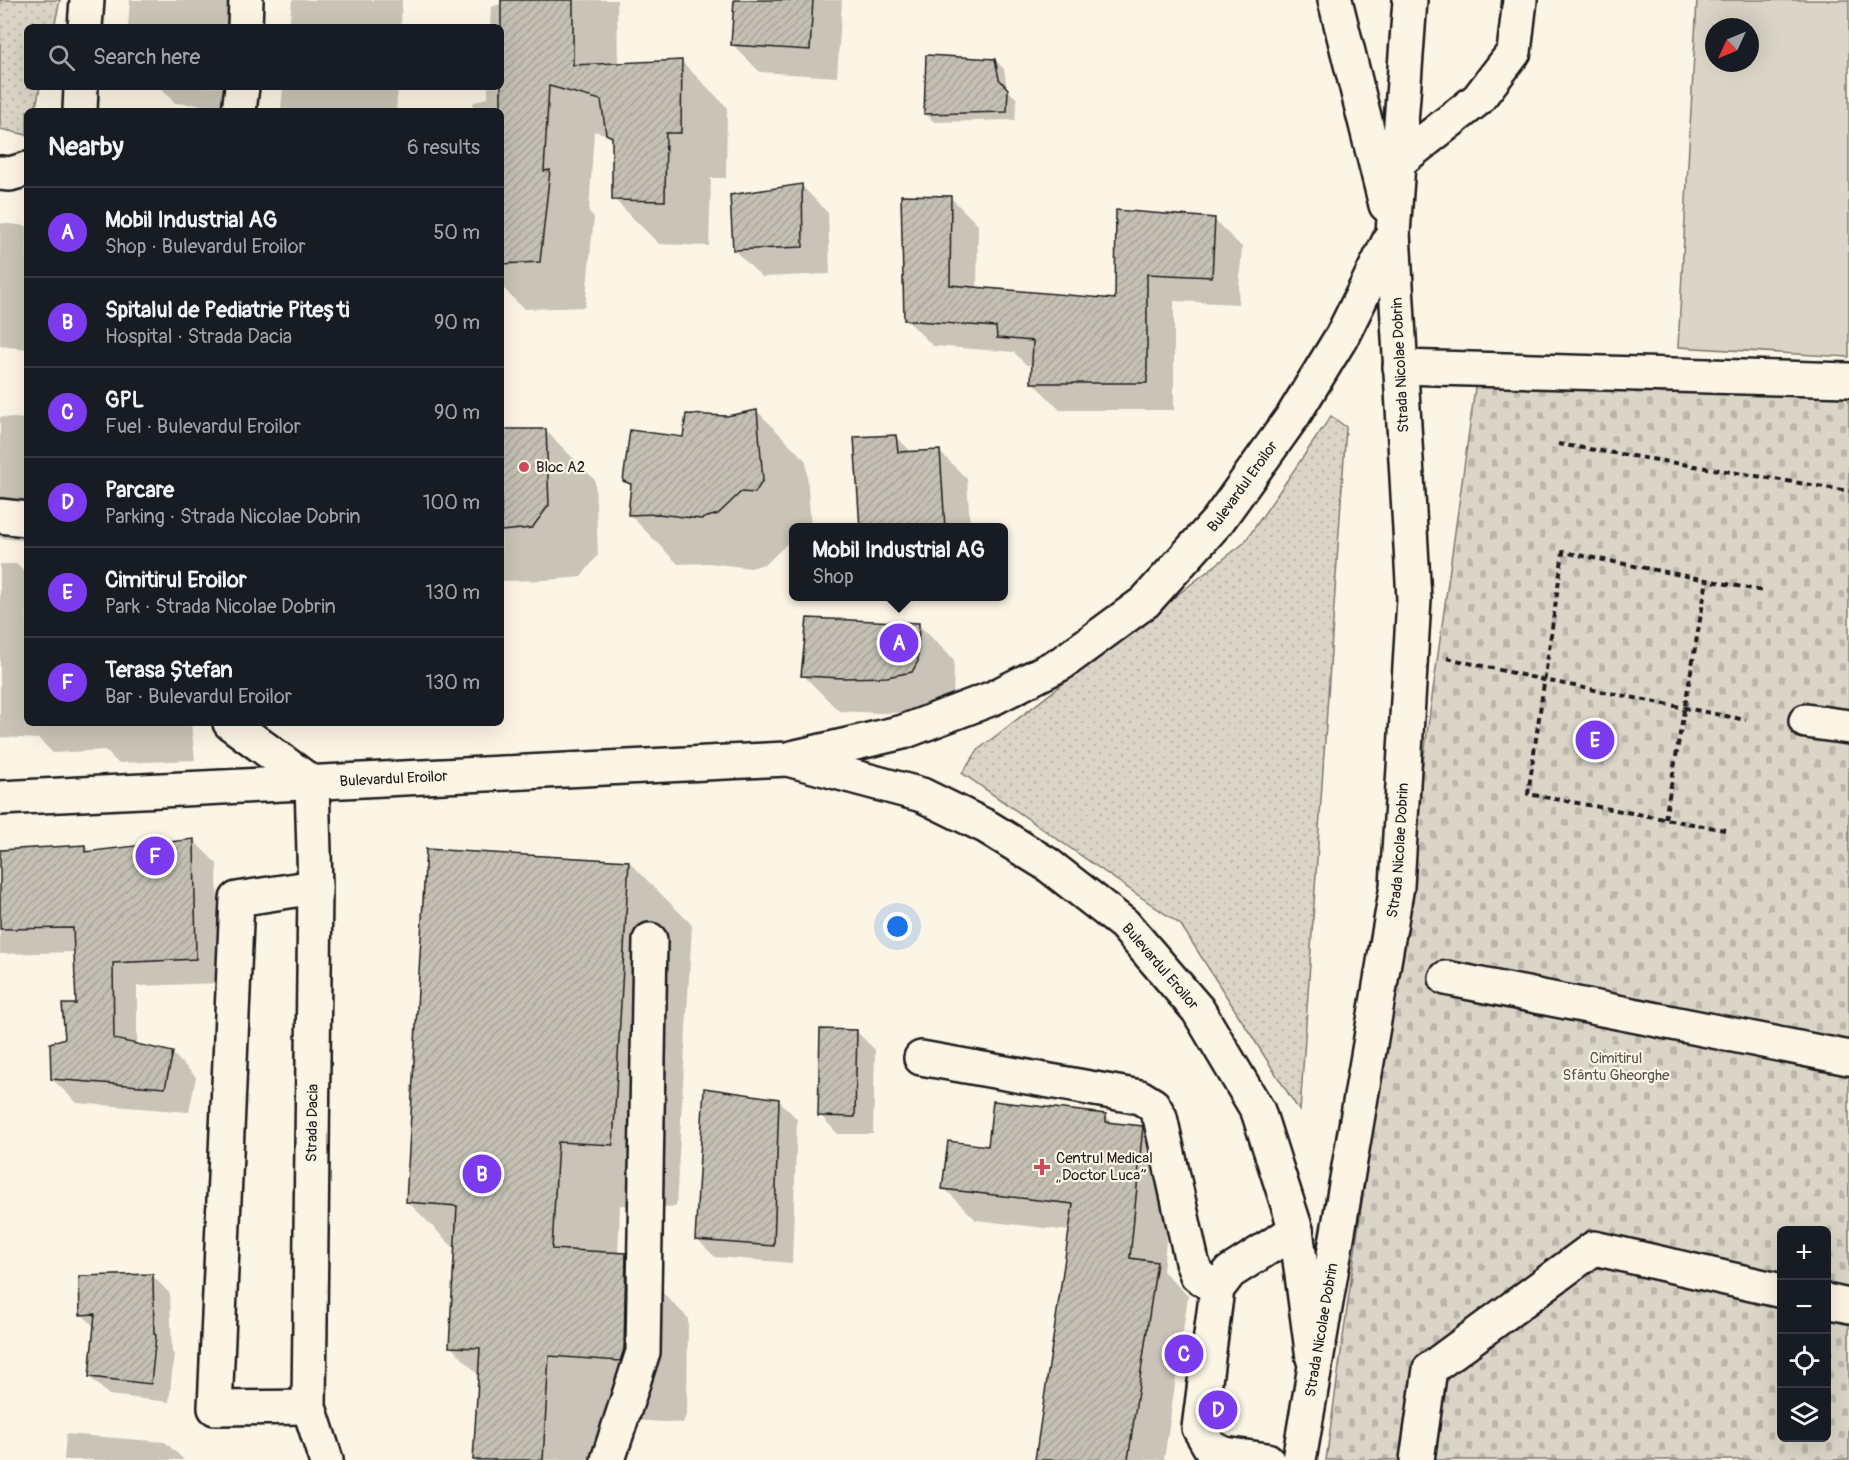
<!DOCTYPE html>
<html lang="en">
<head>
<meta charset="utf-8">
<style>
  :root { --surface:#171b24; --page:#242831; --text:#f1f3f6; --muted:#9ea1a6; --line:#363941; --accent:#7c3aed }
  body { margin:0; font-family:Pangolin,sans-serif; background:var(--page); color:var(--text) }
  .controls { position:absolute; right:18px; bottom:18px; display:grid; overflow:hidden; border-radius:9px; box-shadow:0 6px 24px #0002 }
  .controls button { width:54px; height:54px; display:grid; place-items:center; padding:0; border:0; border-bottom:2px solid var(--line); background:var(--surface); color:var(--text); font:30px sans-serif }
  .compass { position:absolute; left:1705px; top:18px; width:54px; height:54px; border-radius:50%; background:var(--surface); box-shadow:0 6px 24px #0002; rotate:226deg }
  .you { position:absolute; left:898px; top:927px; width:21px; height:21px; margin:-15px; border:4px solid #fff; border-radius:50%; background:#1a73e8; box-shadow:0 0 0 9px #1a73e833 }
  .badge { display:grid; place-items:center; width:39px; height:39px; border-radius:50%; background:var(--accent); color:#fff; font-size:20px; font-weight:700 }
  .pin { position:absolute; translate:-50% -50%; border:3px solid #fff; box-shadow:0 2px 6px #0006 }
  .popup { position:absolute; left:789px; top:523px; width:219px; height:78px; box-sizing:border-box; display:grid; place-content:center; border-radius:9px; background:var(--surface); filter:drop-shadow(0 2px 4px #0005); font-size:20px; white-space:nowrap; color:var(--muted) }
  .popup b { font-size:22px; color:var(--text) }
  .popup::after { content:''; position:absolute; left:50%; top:100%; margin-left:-12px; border:12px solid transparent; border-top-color:var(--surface) }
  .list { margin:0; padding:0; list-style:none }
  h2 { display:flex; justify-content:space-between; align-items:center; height:78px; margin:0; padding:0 24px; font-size:26px }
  h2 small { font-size:20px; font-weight:400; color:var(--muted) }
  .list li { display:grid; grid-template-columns:39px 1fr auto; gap:18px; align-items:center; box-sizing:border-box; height:90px; padding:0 24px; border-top:2px solid var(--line) }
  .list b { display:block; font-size:22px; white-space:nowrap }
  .list p { margin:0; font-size:20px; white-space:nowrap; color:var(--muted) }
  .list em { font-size:20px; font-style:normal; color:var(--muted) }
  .icon { flex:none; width:33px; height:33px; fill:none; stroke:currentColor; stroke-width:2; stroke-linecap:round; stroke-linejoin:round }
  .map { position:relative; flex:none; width:1849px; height:1460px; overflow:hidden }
  .search { position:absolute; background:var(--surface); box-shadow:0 6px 24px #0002; left:24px; top:24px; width:480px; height:66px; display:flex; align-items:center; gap:15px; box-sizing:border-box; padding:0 21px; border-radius:9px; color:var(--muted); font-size:22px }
  .panel { position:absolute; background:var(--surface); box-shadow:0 6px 24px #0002; left:24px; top:108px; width:480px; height:618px; border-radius:9px }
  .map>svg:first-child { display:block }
  .grass { fill:url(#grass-dots); stroke:#7c7872; stroke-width:1.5 }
  .cemetery { fill:url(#cemetery-stones); stroke:#7c7872; stroke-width:1.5; fill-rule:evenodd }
  .pitch { fill:#dbd5c8; stroke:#7c7872; stroke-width:1.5; fill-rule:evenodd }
  .shadow { fill:#0003 }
  .building { fill:url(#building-hatch); stroke:#1c1c1c; stroke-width:1.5 }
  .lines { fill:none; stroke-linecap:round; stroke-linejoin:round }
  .minor-casing { stroke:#1c1c1c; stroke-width:38 }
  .major-casing { stroke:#1c1c1c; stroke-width:38 }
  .path { stroke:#1c1c1c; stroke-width:4; stroke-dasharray:6 4.5; stroke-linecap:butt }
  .minor { stroke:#fcf5e5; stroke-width:33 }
  .major { stroke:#fcf5e5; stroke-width:33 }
  .poi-dot { fill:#d1495b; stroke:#fcf5e5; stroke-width:2 }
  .labels { text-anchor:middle; stroke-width:4.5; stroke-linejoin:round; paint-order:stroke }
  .street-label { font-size:15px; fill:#1c1c1c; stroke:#fcf5e5 }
  .poi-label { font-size:15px; fill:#1c1c1c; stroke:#fcf5e5; text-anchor:start }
  .park-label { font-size:15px; fill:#555450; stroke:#fcf5e5 }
</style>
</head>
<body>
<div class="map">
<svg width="1849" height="1460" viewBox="0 0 1849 1460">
  <defs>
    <pattern id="grass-dots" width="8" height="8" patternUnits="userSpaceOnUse" patternTransform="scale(1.5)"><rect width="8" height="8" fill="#dbd5c8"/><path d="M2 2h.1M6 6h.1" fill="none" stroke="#bbb6ab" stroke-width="1.8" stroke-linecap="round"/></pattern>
    <pattern id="cemetery-stones" width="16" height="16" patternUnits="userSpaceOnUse" patternTransform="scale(1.5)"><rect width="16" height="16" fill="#dbd5c8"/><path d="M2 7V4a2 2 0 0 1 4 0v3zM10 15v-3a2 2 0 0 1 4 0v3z" fill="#bbb6ab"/></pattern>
    <pattern id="building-hatch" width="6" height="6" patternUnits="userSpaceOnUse" patternTransform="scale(1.5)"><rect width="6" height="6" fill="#c4c0b3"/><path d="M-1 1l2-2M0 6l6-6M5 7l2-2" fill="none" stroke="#a8a499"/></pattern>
  </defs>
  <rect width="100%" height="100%" fill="#fcf5e5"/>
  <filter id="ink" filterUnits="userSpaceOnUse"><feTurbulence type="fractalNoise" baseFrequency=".0167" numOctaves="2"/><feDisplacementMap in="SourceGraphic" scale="12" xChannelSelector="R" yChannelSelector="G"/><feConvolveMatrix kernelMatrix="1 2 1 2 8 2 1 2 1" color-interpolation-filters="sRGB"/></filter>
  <g filter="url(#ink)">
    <g class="grass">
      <polygon points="0,0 60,0 54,27 27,27 27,87 40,87 35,111 27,111 27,135 0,129"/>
      <polygon points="1331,416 1346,427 1300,1112 1181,925 962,773 979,749 1244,543"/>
    </g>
    <path class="cemetery" d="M1476 381 1849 386V1460H1326ZM1782 1230H1826V1438H1782Z"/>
    <path class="pitch" d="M1697 0H1849V357L1678 347ZM1714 27H1750V63H1714Z"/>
    <g class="shadow">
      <polygon points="130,0 256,0 254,27 128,27"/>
      <polygon points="292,0 402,0 401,27 289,27"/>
      <polygon points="514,0 617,0 618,64 681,61 727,107 726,178 711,178 709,246 659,244 614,199 614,140 609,135 594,131 589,212 594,217 585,307 524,309 501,286 501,111 473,111 473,103 488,97 488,87 501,87 501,27 490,27 491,7"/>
      <polygon points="735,0 842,0 837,77 760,72 732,44"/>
      <polygon points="995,60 1004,69 1007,89 1017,99 1015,120 934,122 925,113"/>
      <polygon points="159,87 249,87 247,109 175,103"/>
      <polygon points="283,87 398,87 396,111 281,111"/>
      <polygon points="801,185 828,213 830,274 762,277 734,250"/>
      <polygon points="950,197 978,225 977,289 1117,301 1118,211 1214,220 1242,247 1238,304 1174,301 1174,410 1060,410 1032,382 1033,365 1026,365 1014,352 933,346 906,319"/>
      <polygon points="0,223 27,226 27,349 0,346"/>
      <polygon points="757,411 806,461 811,528 794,528 794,541 791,540 767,563 751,568 708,563 678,564 629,514 632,488 625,481 684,438 727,418"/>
      <polygon points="0,417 27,419 27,541 0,538"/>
      <polygon points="501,431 546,431 595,480 598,555 581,577 547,580 501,581"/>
      <polygon points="896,436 912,453 939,451 967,479 970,528 861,528"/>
      <polygon points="0,564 17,564 27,574 27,723 191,723 195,760 118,763 105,750 53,753 39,739 0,737"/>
      <polygon points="918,624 954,660 953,698 924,712 881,713 839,711 803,675"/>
      <polygon points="193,840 217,864 219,983 137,986 137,1046 172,1053 196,1077 189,1112 77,1103 52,1079 78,1006 75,952 0,954 0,851 85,846 91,853"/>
      <polygon points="629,862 692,925 676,1207 620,1205 618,1254 625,1255 688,1318 687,1413 683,1423 611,1419 609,1460 474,1460 479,1375 450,1346 456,1250 408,1202"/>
      <polygon points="856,1031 875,1050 873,1134 838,1134 820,1115"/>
      <polygon points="778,1100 797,1119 792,1263 715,1257 697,1239"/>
      <polygon points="1106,1116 1114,1124 1142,1128 1174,1160 1163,1271 1188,1296 1164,1460 1036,1460 1070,1231 976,1220 944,1188 989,1148"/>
      <polygon points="152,1275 170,1294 172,1352 174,1354 169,1402 109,1395 90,1377 95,1328 82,1314"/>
      <polygon points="66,1434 165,1442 184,1460 64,1460"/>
    </g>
    <g class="building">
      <polygon points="501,0 573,0 573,65 682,60 681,133 666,133 665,201 612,200 612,137 606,134 601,100 549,86 544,171 550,170 540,262 501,264"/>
      <polygon points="734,0 813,0 810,50 731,45"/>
      <polygon points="926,55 995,59 999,79 1008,89 1007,112 924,114"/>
      <polygon points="802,184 803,247 733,250 730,195"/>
      <polygon points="901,195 951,196 950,285 1115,299 1116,210 1215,218 1212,277 1147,274 1147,383 1031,383 1033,341 997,338 996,327 904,320"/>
      <polygon points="757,410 763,480 755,493 741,492 718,514 701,519 658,514 628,515 631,484 623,481 630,430 683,437 686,414 727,416"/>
      <polygon points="501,429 546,429 549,505 532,528 501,531"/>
      <polygon points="896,435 898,452 940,450 945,528 860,528 854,437"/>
      <polygon points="807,618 919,623 918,661 912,672 887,677 844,678 801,676"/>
      <polygon points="194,839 196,959 113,963 114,1039 173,1052 165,1088 51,1079 50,1043 65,1038 62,1004 76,1004 73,928 0,929 0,850 85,845 85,852"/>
      <polygon points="426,849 629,861 613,1145 558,1142 552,1249 626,1253 624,1349 620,1361 549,1356 543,1460 473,1460 480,1348 449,1347 457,1206 406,1202"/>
      <polygon points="820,1029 857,1030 855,1117 818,1116"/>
      <polygon points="704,1088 779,1099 774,1246 695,1240"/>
      <polygon points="993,1101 1106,1114 1106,1122 1143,1126 1130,1258 1157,1262 1128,1460 1035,1460 1073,1204 942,1189 948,1141 988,1146"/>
      <polygon points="153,1274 154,1334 156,1335 151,1384 89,1377 95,1314 80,1315 79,1276"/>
    </g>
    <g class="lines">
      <defs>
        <g id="minor">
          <polyline points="85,27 87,0"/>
          <polyline points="245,27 246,0"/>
          <polyline points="80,111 81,87"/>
          <polyline points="239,111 242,87"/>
          <polyline points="1398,162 1478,99 1514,52 1520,0"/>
          <polyline points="0,173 10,174 27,169"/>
          <polyline points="1400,367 1849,380"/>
          <polyline points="0,516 27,519"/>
          <polyline points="1806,721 1849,727"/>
          <polyline points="230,723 312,783 315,887 309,1407 326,1460"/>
          <path id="s1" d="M791 760 922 795 987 827 1047 864 1124 924 1198 1010 1258 1111 1296 1230 1313 1358"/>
          <path id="s2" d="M0 798 787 759 903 732 993 698 1062 663 1145 602 1217 522 1293 416 1342 336 1393 233"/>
          <polyline points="1446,978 1849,1058"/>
          <polyline points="921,1058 1140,1097 1153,1105 1160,1117 1192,1262 1197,1275 1217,1289"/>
          <polyline points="1826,1301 1849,1306"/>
          <polyline points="309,1407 215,1408 237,899 315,887"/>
          <polyline points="608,1460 643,1352 650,940"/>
          <polyline points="1267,1460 1224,1454 1210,1447 1199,1428 1217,1289 1230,1272 1296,1230"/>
          <polyline points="1417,1460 1430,1369 1594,1248 1782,1291"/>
        </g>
        <g id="major">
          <polyline points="1335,0 1386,205"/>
          <path id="s3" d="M1299 1460 1397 886 1414 599 1393 233 1410 0"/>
        </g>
      </defs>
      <use href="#minor" class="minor-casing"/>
      <use href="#major" class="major-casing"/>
      <g class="path">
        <polyline points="1558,444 1849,491"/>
        <polyline points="1447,658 1544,680 1746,720"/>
        <polyline points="1665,819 1707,580"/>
        <polyline points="1725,830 1528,794 1563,552 1763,591"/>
      </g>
      <use href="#minor" class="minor"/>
      <use href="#major" class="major"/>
    </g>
  </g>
  <g class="poi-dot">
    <circle cx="524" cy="467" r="6"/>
    <path d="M1039 1158h6v6h6v6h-6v6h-6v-6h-6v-6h6z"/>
  </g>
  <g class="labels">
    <g class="street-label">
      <text transform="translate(1400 365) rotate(-93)" y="5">Strada Nicolae Dobrin</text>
      <text dy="5" stroke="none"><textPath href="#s2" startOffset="1335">Bulevardul Eroilor</textPath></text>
      <text dy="5" stroke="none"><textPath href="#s2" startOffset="394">Bulevardul Eroilor</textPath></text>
      <text dy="5" stroke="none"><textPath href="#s3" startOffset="618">Strada Nicolae Dobrin</textPath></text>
      <text dy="5" stroke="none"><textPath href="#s1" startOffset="432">Bulevardul Eroilor</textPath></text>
      <text transform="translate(312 1123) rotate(-89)" y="5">Strada Dacia</text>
      <text dy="5" stroke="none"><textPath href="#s3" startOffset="132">Strada Nicolae Dobrin</textPath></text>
    </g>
    <g class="poi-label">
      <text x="536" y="472">Bloc A2</text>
      <text x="1056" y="1163">Centrul Medical<tspan x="1056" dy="17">„Doctor Luca”</tspan></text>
    </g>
    <g class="park-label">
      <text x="1616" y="1063">Cimitirul<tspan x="1616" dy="17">Sfântu Gheorghe</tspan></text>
    </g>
  </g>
</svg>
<div class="controls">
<button>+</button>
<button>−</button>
<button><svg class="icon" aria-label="locate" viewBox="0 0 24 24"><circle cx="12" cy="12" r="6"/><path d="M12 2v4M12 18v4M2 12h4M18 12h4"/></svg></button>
<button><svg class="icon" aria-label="layers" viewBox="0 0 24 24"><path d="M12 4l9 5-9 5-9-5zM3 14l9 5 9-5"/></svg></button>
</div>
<svg class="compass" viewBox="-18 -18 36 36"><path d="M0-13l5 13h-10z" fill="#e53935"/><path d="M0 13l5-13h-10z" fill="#9ea1a6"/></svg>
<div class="you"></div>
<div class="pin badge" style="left:899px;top:643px">A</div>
<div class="popup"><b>Mobil Industrial AG</b>Shop</div>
<div class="pin badge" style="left:482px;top:1174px">B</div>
<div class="pin badge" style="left:1184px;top:1354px">C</div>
<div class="pin badge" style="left:1218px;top:1410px">D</div>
<div class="pin badge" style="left:1595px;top:740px">E</div>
<div class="pin badge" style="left:155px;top:856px">F</div>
<div class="search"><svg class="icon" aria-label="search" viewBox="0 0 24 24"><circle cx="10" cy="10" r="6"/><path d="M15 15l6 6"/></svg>Search here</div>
<section class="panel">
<h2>Nearby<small>6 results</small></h2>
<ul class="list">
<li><span class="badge">A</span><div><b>Mobil Industrial AG</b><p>Shop · Bulevardul Eroilor</p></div><em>50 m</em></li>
<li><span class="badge">B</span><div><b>Spitalul de Pediatrie Pitești</b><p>Hospital · Strada Dacia</p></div><em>90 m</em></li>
<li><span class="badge">C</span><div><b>GPL</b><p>Fuel · Bulevardul Eroilor</p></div><em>90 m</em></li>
<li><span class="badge">D</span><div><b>Parcare</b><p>Parking · Strada Nicolae Dobrin</p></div><em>100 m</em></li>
<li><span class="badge">E</span><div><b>Cimitirul Eroilor</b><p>Park · Strada Nicolae Dobrin</p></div><em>130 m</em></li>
<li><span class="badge">F</span><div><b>Terasa Ștefan</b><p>Bar · Bulevardul Eroilor</p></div><em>130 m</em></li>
</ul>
</section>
</div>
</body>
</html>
